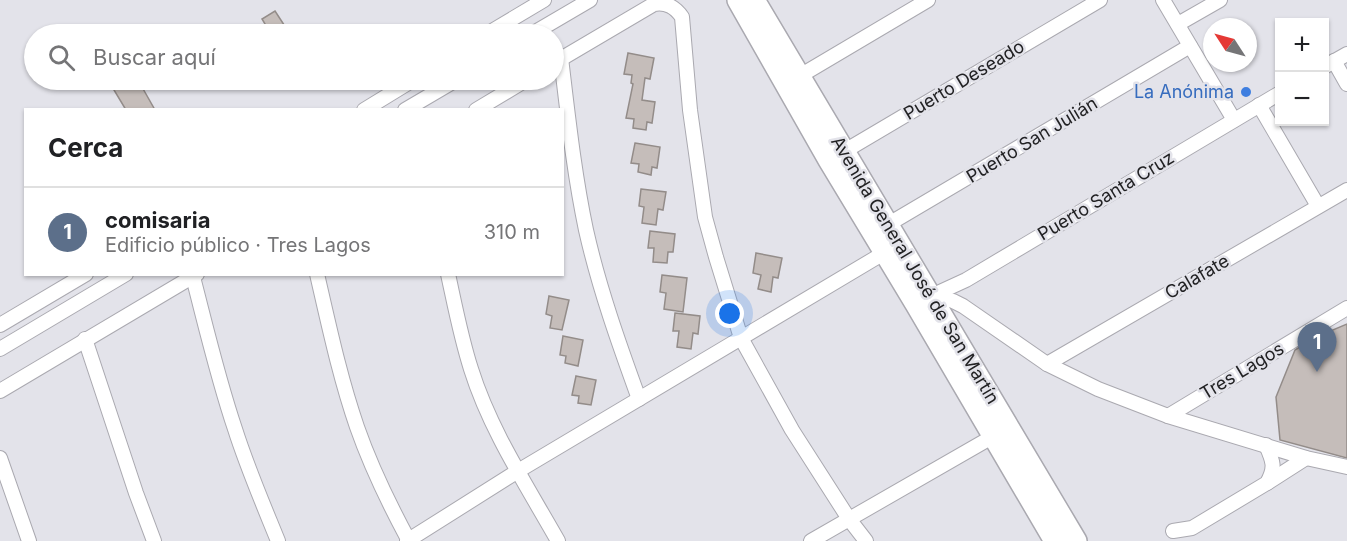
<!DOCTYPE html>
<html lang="es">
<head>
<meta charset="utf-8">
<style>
  :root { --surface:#fff; --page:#f2f2f2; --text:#202124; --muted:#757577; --line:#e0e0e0; --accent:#db2777 }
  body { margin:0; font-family:Inter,sans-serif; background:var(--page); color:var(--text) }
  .controls { position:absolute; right:18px; top:18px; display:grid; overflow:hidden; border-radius:0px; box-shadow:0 2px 4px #0004 }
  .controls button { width:54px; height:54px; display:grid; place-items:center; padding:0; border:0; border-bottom:2px solid var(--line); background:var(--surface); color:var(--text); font:30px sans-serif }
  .compass { position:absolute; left:1203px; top:18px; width:54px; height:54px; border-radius:50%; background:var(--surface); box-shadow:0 2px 4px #0004; rotate:306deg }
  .you { position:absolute; left:730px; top:314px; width:21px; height:21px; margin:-15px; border:4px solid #fff; border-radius:50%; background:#1a73e8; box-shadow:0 0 0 9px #1a73e833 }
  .badge { display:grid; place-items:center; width:39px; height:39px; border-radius:50%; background:var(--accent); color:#fff; font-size:20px; font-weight:700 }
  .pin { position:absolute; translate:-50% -50px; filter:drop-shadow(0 2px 3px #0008) }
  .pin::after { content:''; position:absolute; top:32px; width:21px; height:18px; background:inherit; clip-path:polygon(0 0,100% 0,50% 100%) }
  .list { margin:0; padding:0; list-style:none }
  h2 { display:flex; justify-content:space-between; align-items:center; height:78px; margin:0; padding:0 24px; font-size:26px }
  h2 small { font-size:20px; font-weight:400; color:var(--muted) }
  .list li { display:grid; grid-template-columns:39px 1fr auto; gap:18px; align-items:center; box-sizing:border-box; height:90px; padding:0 24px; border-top:2px solid var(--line) }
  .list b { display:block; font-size:22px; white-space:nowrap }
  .list p { margin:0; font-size:20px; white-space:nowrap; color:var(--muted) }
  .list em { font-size:20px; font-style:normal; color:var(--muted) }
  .icon { flex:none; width:33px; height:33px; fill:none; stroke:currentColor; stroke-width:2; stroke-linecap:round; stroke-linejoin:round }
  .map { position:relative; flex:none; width:1347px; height:541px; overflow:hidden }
  .search { position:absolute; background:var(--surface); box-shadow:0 2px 4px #0004; left:24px; top:24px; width:540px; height:66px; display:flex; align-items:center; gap:15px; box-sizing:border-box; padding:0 21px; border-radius:33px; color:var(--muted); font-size:22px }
  .panel { position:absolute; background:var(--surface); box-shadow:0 2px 4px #0004; left:24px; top:108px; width:540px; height:168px; border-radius:0px }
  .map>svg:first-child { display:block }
  .building { fill:#c5bdba; stroke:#938c89; stroke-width:1.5 }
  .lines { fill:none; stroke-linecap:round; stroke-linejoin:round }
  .minor-casing { stroke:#aaa9b0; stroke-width:16 }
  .highway-casing { stroke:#aaa9b0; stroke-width:24 }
  .minor { stroke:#fff; stroke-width:14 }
  .highway { stroke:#fff; stroke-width:21 }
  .shop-dot { fill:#3f7fe0; stroke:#e3e3ea; stroke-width:2 }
  .labels { text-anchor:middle; stroke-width:5; stroke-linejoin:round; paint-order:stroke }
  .street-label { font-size:18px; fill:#222224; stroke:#e3e3ea }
  .shop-label { font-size:18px; fill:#366cbe; stroke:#e3e3ea; text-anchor:end }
</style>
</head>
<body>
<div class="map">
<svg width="1347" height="541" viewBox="0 0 1347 541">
  <rect width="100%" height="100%" fill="#e3e3ea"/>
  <g class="building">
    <polygon points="275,11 290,34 271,34 262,19"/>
    <polygon points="628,53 654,58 650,79 645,78 642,100 655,102 652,123 647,122 646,130 633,128 634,119 626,118 633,84 631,83 632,75 624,74"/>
    <polygon points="108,80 138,80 155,110 126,110"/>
    <polygon points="635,143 660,147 657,168 652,167 651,175 638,172 639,164 631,163"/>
    <polygon points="641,189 666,192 663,210 658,209 656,225 642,223 644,207 639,206"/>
    <polygon points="650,231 675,234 673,252 668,252 667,263 653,262 654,248 648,248"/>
    <polygon points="756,253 782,258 778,278 773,277 771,292 758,289 761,275 753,273"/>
    <polygon points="662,275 687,278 683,312 664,309 666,293 660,292"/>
    <polygon points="549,296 569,300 562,330 550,328 552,316 546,314"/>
    <polygon points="675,313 700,316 698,334 693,333 691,349 677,347 679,331 673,331"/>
    <polygon points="1347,324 1347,458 1280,440 1276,397 1295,350 1314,338"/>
    <polygon points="563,336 583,340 578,366 565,363 566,356 560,355"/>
    <polygon points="576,376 596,380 591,405 578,403 579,396 572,395"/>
  </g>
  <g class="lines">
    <defs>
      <g id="minor">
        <polyline points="1163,0 1234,120"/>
        <polyline points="1178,24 1220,0"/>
        <polyline points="487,34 544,0"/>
        <polyline points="532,34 590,0"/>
        <path d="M561 58C568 116 574 173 586 230 599 288 619 344 639 399"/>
        <polyline points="1334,61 1347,84"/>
        <path d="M554 63 654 4C667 2 675 7 682 17L690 110 705 217 716 257 741 338 792 430 849 519 866 541"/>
        <polyline points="1324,67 1347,54"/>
        <polyline points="793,80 928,0"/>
        <polyline points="1259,105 1318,206"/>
        <polyline points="364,110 413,80"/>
        <polyline points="405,110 456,80"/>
        <polyline points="476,110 526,80"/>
        <polyline points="838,155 1100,0"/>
        <polyline points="882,228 1190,46"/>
        <path d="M317 274C329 326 340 378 357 427 371 467 389 504 409 541"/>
        <path d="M448 274C455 306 461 338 471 369 490 430 527 486 558 541"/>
        <path d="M193 277C206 327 218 379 235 429 247 467 263 504 278 541"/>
        <polyline points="928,294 953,301 963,306 1047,364 1098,389 1168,416 1306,458 1347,467"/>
        <polyline points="929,297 966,280 1280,93"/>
        <polyline points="0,325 86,274"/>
        <polyline points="85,339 136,493 154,541"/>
        <polyline points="0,349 126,274"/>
        <polyline points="1047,364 1347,190"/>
        <polyline points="0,391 197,274"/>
        <polyline points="1168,416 1347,308"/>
        <polyline points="0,458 29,541"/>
        <polyline points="1267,483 1306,458"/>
        <path d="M1173 531 1192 528 1267 483C1276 467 1273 461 1266 445"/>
        <polyline points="407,541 518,471 884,253"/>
        <polyline points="811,541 999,433"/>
      </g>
      <g id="highway">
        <polyline points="738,0 829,160 916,304 1055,541"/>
        <polyline points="754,0 1076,541"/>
      </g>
    </defs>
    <use href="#minor" class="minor-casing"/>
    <use href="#highway" class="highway-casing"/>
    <use href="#minor" class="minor"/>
    <use href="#highway" class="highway"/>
  </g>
  <circle class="shop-dot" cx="1246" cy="92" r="6"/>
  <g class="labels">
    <g class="street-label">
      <text transform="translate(964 80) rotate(-31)" y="6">Puerto Deseado</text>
      <text transform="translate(1032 140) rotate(-31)" y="6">Puerto San Julián</text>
      <text transform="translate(1106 196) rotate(-31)" y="6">Puerto Santa Cruz</text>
      <text transform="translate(915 270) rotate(59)" y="6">Avenida General José de San Martín</text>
      <text transform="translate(1197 277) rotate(-30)" y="6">Calafate</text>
      <text transform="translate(1242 371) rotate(-31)" y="6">Tres Lagos</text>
    </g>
    <g class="shop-label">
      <text x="1234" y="98">La Anónima</text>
    </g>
  </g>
</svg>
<div class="controls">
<button>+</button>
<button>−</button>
</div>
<svg class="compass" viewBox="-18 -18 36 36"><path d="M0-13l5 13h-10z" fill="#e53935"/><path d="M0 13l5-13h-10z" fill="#757577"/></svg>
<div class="you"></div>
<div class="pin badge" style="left:1317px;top:372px;background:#5c6f8a">1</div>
<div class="search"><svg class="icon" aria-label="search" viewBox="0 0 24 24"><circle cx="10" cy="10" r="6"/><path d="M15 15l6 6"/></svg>Buscar aquí</div>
<section class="panel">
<h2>Cerca<small></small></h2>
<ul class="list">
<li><span class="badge" style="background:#5c6f8a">1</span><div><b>comisaria</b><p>Edificio público · Tres Lagos</p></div><em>310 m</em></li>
</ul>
</section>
</div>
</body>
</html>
